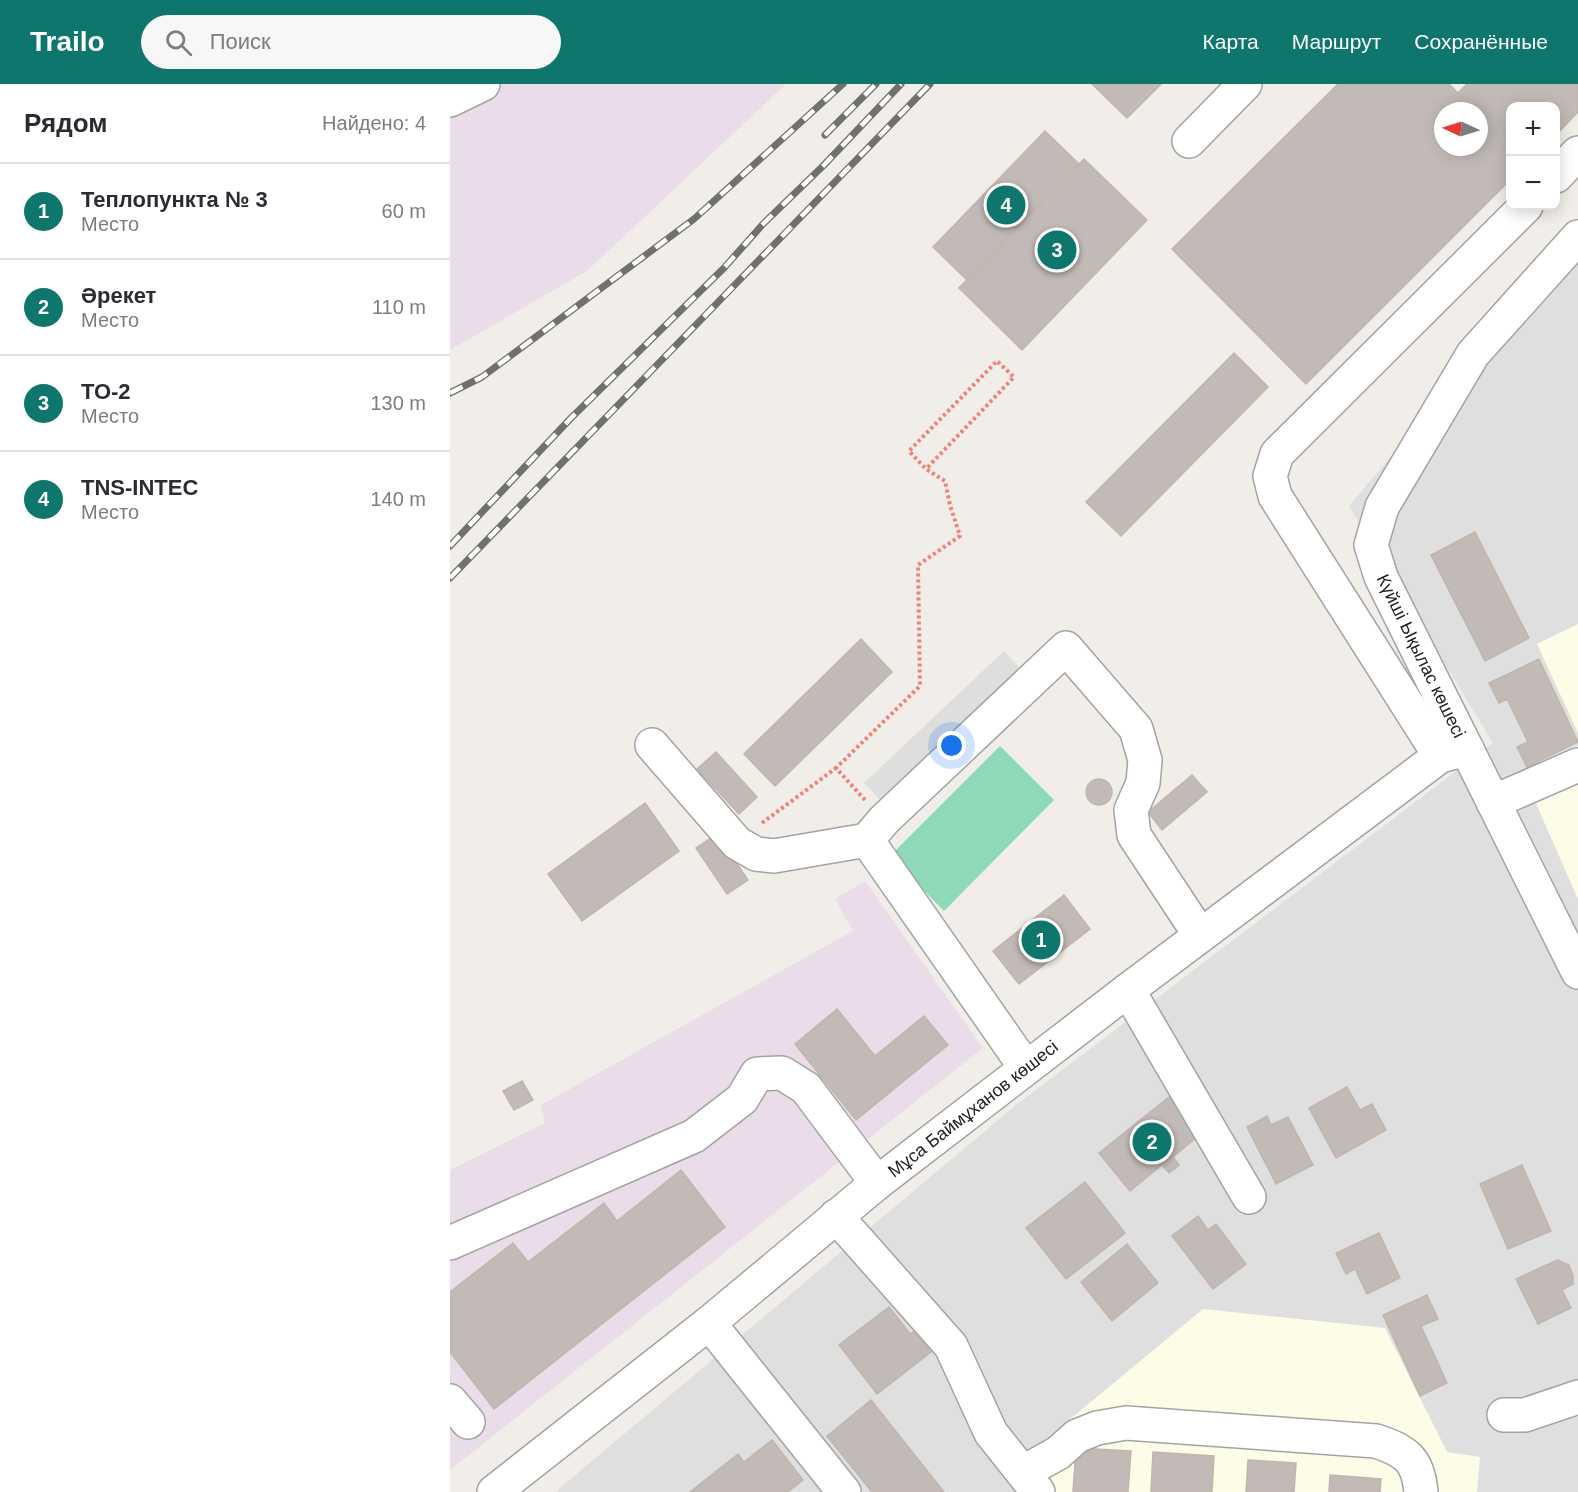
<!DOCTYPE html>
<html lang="ru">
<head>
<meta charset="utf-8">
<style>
  :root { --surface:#fff; --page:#f7f7f7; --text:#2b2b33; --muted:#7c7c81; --line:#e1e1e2; --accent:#0f766e }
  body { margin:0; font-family:Arial,sans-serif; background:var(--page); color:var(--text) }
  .controls { position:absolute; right:18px; top:18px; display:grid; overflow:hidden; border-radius:12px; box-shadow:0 3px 15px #0003 }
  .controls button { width:54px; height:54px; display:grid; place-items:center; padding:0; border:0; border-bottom:2px solid var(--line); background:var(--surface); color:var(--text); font:30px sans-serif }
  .compass { position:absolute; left:984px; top:18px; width:54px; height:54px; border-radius:50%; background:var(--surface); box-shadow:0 3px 15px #0003; rotate:274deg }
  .you { position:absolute; left:502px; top:662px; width:21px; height:21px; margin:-15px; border:4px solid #fff; border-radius:50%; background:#1a73e8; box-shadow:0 0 0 9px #1a73e833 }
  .badge { display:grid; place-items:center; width:39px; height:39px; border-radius:50%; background:var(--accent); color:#fff; font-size:20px; font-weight:700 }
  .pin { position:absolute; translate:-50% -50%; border:3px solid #fff; box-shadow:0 2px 6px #0006 }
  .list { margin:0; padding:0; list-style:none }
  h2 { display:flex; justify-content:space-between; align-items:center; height:78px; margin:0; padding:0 24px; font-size:26px }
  h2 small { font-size:20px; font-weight:400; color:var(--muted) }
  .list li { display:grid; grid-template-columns:39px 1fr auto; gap:18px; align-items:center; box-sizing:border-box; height:96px; padding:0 24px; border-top:2px solid var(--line) }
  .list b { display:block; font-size:22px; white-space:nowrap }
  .list p { margin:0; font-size:20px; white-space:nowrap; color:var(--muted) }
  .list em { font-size:20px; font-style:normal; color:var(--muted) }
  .icon { flex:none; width:33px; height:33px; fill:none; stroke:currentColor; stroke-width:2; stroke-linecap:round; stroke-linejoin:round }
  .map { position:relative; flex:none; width:1128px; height:1408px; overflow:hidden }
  header { display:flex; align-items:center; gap:36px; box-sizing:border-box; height:84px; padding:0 30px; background:var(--accent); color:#fff }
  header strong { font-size:28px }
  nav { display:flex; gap:33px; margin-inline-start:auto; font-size:21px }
  .search { width:420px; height:54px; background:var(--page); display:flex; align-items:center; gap:15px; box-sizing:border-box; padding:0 21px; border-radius:33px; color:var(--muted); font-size:22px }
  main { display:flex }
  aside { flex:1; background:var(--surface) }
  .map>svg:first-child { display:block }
  .residential { fill:#e0dfdf }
  .industrial { fill:#eadce8 }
  .education { fill:#fdfce7 }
  .pitch { fill:#8edab8 }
  .parking { fill:#dedede }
  .building { fill:#c2bab6; stroke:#c2b5ad; stroke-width:1.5; fill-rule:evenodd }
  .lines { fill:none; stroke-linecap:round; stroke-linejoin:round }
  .minor-casing { stroke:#a3a3a3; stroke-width:36 }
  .path { stroke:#f0807b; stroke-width:4; stroke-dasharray:3 3; stroke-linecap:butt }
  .minor { stroke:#fff; stroke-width:33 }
  .rail-casing { stroke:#707070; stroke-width:7 }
  .rail { stroke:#fff; stroke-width:4.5; stroke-dasharray:14; stroke-linecap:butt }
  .labels { text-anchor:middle; stroke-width:5; stroke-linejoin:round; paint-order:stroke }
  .street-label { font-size:18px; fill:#222; stroke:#fff }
</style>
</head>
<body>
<header>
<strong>Trailo</strong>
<div class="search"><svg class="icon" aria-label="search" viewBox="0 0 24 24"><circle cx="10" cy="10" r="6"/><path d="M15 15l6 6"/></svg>Поиск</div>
<nav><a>Карта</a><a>Маршрут</a><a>Сохранённые</a></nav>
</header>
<main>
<aside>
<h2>Рядом<small>Найдено: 4</small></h2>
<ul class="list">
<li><span class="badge">1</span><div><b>Теплопункта № 3</b><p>Место</p></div><em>60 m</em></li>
<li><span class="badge">2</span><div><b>Әрекет</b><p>Место</p></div><em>110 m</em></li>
<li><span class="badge">3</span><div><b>ТО-2</b><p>Место</p></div><em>130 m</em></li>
<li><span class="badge">4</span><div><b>TNS-INTEC</b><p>Место</p></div><em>140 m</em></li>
</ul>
</aside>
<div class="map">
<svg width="1128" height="1408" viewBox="0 0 1128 1408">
  <rect width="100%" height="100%" fill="#f1eeea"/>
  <polygon class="residential" points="1128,152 1128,1408 105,1408 566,1021 1043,659 899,422"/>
  <g class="industrial">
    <polygon points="0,0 336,0 137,187 0,266"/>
    <polygon points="415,797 533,964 0,1386 0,1086 95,1039 91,1021 403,847 385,815"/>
  </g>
  <g class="education">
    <polygon points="1128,540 1128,649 1087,560"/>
    <polygon points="1128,662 1128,815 1073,690"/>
    <polygon points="753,1225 935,1244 997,1368 1030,1373 1027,1408 584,1408 566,1380"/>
  </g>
  <polygon class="pitch" points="550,662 604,716 494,827 440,772"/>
  <polygon class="parking" points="554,567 592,608 452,739 414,699"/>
  <g class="building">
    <polygon points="642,0 711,0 677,34"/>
    <path d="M888 0H999L1008 9 1017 0H1128V28L1106 51V22H1060V96L856 300 722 165ZM993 27H1029V63H993Z"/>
    <polygon points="595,47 629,80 516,195 483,163"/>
    <polygon points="634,75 697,136 572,266 509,204"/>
    <polygon points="784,269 818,303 671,452 636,418"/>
    <polygon points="1025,448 1079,554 1035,577 981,471"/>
    <polygon points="411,555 442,588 325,702 294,670"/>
    <polygon points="1089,575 1128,658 1077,683 1067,663 1078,658 1057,615 1049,619 1039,599"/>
    <polygon points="266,668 307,713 289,730 247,685"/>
    <polygon points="742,691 757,708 712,746 698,728"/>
    <circle cx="649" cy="708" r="13"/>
    <polygon points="195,719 229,767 132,837 98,790"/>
    <polygon points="267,750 298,796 277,810 246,764"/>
    <polygon points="614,811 640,845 569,900 543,867"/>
    <polygon points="387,925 425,972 474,932 498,961 406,1036 345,960"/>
    <polygon points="72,997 83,1016 64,1026 53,1007"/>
    <polygon points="897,1003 910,1026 922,1020 936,1046 886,1074 859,1024"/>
    <polygon points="724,1009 754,1047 723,1073 729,1081 719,1089 712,1081 680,1107 649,1069"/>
    <polygon points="817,1032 821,1041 838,1033 863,1081 826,1100 797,1043"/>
    <polygon points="1072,1081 1101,1147 1058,1165 1030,1100"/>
    <polygon points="231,1086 275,1143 44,1325 0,1268 0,1208 63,1159 78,1178 154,1119 167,1137"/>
    <polygon points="635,1098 675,1149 616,1195 576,1144"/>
    <polygon points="748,1132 758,1146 766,1140 796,1180 763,1205 722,1152"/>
    <polygon points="929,1149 950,1194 917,1210 905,1185 896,1190 886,1169"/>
    <polygon points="677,1160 708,1199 662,1237 631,1198"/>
    <polygon points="1107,1176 1119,1181 1123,1192 1123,1200 1112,1206 1121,1224 1088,1240 1066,1195"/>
    <polygon points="977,1211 988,1235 971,1242 997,1299 970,1312 933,1231"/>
    <polygon points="439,1223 460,1250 470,1243 486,1264 427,1310 389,1261"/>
    <polygon points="421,1316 494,1408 422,1408 377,1352"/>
    <polygon points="322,1356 353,1396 338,1408 240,1408 288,1370 294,1378"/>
    <polygon points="626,1364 681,1367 678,1408 623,1408"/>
    <polygon points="703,1368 764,1372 762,1408 701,1408"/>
    <polygon points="798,1376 846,1379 844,1408 796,1408"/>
    <polygon points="880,1391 931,1395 930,1408 879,1408"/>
  </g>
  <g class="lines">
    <defs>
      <g id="minor">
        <polyline points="0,16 33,0"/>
        <polyline points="739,57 795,0"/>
        <polyline points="1106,92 1128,69"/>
        <polyline points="1128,153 1023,270 932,423 921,461 931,493 1128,888"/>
        <polyline points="202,661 287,759 306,770 324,772 417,756"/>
        <polyline points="990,672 825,412 820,392 827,370 1076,122"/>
        <polyline points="1043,718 1128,681"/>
        <polyline points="678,906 799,1113"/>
        <polyline points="576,984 417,756 434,736 616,564 686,645 695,676 693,699 681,726 684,751 750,851"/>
        <polyline points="386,1132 501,1262 541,1349 588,1408"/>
        <polyline points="0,1159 244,1052 292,1015 307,990 332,989 356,1004 427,1099"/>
        <polyline points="259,1239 394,1408"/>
        <polyline points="0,1317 18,1338"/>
        <polyline points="1054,1331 1075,1331 1128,1313"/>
        <path d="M574 1388 608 1369 627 1352 647 1344 676 1339 926 1357C956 1367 968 1375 971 1408"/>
        <polyline points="44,1408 259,1239 427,1099 678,906 990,672 1017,665"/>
      </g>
    </defs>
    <use href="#minor" class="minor-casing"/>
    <g class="path">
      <polyline points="415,716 386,684 470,602 468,481 510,452 500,421 495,397 476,385 459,367 547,277 564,293 476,385"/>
      <polyline points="312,739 386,684"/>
    </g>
    <use href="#minor" class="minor"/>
    <defs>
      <g id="rail">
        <polyline points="375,51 426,0"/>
        <polyline points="0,309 32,293 244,135 393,0"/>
        <polyline points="0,462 122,333 274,184 313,140 373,82 451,0"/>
        <polyline points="0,494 480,0"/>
      </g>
    </defs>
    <use href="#rail" class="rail-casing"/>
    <use href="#rail" class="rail"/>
  </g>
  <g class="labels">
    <g class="street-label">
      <text transform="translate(971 572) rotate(64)" y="6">Күйші Ықылас көшесі</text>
      <text transform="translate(523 1025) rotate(-38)" y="6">Мұса Баймұханов көшесі</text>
    </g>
  </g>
</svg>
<div class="controls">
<button>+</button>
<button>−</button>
</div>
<svg class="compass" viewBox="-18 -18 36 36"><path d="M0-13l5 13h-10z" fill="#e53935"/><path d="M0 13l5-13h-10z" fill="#7c7c81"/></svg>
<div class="you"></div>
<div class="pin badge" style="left:591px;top:856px">1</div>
<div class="pin badge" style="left:702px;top:1058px">2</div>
<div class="pin badge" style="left:607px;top:166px">3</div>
<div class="pin badge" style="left:556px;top:121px">4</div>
</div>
</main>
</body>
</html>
